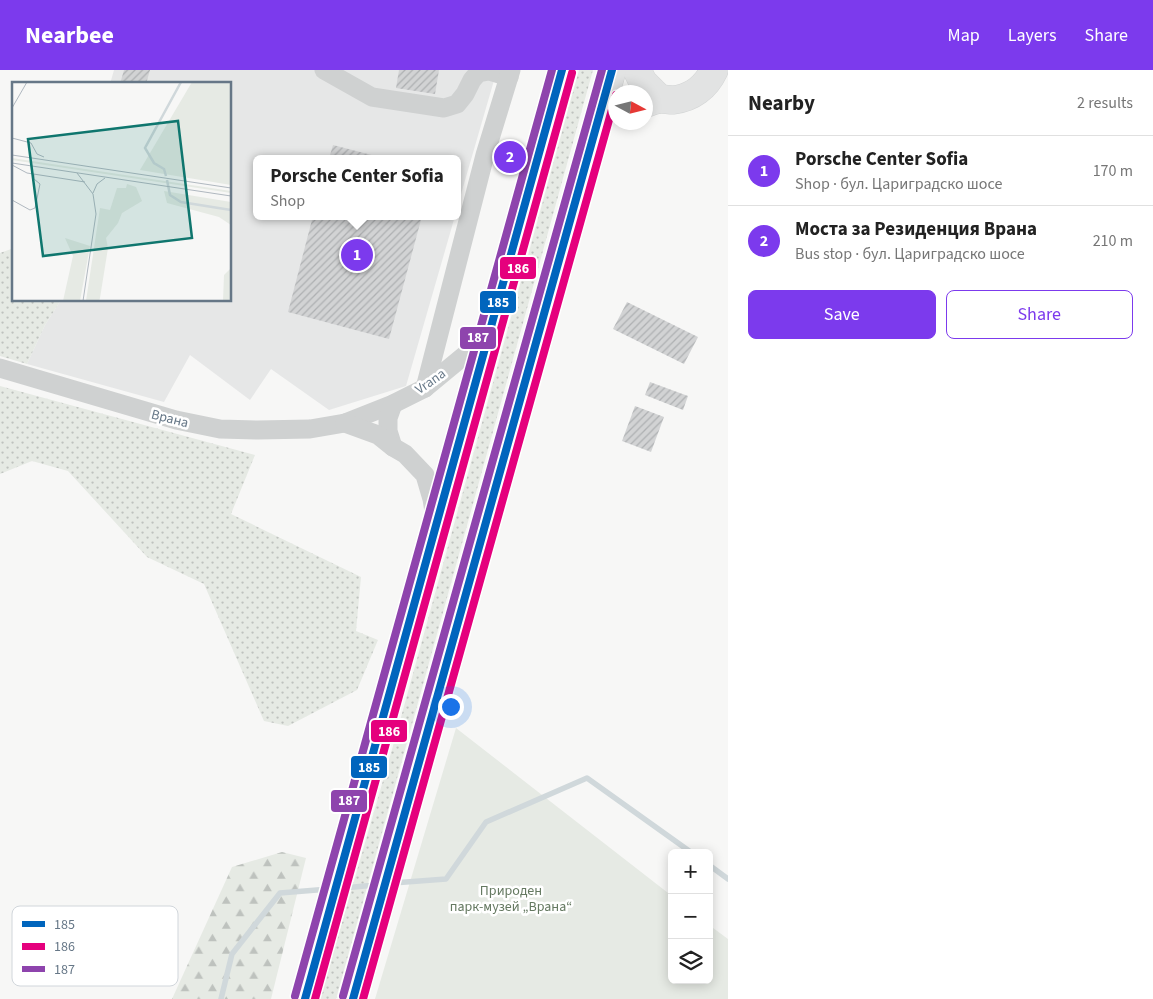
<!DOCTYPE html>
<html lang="en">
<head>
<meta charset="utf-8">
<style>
  :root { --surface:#fff; --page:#f6f6f6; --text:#222; --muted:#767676; --line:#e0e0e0; --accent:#7c3aed }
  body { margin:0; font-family:"Source Sans 3",sans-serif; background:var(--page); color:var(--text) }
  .controls { position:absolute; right:15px; bottom:15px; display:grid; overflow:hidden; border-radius:8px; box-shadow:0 2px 12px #0003 }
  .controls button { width:45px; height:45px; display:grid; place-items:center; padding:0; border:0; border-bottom:1px solid var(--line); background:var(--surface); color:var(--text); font:25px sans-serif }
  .compass { position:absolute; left:608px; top:15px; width:45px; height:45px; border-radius:50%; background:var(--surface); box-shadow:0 2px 12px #0003; rotate:97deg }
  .you { position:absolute; left:450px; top:636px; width:18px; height:18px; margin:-12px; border:4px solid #fff; border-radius:50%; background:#1a73e8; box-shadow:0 0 0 8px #1a73e833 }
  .badge { display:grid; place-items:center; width:32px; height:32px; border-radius:50%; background:var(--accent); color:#fff; font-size:16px; font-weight:700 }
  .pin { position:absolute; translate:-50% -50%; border:2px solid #fff; box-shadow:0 1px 5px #0006 }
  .popup { position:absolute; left:253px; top:85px; width:208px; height:65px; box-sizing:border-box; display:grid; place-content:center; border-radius:8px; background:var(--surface); filter:drop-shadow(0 1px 4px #0005); font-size:16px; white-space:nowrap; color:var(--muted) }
  .popup b { font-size:19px; color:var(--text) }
  .popup::after { content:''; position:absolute; left:50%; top:100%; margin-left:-10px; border:10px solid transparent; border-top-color:var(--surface) }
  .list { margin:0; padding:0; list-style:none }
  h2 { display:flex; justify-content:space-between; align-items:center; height:65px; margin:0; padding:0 20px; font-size:21px }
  h2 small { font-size:16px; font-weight:400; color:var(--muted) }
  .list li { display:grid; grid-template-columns:32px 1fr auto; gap:15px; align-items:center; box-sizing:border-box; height:70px; padding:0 20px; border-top:1px solid var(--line) }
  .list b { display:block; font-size:19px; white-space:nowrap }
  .list p { margin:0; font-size:16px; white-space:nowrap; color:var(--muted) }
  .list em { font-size:16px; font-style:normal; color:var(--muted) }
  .actions { display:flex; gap:10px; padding:15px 20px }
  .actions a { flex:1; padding:11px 0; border:1px solid var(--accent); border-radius:8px; text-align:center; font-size:18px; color:var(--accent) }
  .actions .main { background:var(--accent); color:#fff }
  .icon { flex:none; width:28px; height:28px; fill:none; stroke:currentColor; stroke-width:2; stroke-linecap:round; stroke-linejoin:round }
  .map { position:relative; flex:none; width:728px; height:929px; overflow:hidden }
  header { display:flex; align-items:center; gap:30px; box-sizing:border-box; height:70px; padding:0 25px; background:var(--accent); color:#fff }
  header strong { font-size:24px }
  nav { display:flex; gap:28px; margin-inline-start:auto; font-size:18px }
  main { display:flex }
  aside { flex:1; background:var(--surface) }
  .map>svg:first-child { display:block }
  .built { fill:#e6e7e7 }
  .grass { fill:url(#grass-dots) }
  .forest { fill:url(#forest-firs) }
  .park { fill:#e6eae4 }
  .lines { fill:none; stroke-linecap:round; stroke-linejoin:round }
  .stream { stroke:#d0d8db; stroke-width:5.5 }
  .building { fill:url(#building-hatch) }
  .highway-casing { stroke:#d3d5d5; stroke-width:29 }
  .minor { stroke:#cfd1d1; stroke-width:19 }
  .highway { stroke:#e2e3e3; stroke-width:28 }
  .bus-1-casing { stroke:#fff; stroke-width:11 }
  .bus-2-casing { stroke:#fff; stroke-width:11 }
  .bus-3-casing { stroke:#fff; stroke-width:11 }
  .bus-1 { stroke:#0065bd; stroke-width:8 }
  .bus-2 { stroke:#e5007d; stroke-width:8 }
  .bus-3 { stroke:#8e44ad; stroke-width:8 }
  .labels { text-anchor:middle; stroke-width:5; stroke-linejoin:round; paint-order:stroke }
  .street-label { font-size:14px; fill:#667787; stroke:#fff }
  .park-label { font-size:14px; fill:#657961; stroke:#fff }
  .inset-river { fill:none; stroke:#d0d8db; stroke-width:2.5 }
  .inset-road { fill:none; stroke:#b0b8c0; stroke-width:1 }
  .view { fill:#0f766e; fill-opacity:0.15; stroke:#0f766e; stroke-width:2.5 }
  .inset-edge { fill:none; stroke:#667787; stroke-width:2.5 }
  .key { fill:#fff; stroke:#d1d6db; stroke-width:1 }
  .key-label { font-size:14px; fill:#667787 }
  .line-badge { stroke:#fff; stroke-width:2 }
  .badge-label { font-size:14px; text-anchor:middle; font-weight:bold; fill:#fff }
</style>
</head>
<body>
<header>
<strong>Nearbee</strong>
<nav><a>Map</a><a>Layers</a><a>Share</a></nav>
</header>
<main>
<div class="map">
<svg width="728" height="929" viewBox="0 0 728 929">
  <defs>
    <pattern id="grass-dots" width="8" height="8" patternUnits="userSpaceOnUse" patternTransform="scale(1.25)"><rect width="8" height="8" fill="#e6eae4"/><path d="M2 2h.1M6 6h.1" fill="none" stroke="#bec2be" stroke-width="1.8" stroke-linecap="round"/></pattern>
    <pattern id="forest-firs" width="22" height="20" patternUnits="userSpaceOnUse" patternTransform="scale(1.25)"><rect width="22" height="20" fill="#e6eae4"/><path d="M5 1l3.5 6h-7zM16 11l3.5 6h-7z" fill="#bec2be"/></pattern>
    <pattern id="building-hatch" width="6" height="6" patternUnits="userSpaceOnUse" patternTransform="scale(1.25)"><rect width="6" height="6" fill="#d2d3d4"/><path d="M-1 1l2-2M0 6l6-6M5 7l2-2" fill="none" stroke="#aeb0b2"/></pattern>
  </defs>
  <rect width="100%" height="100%" fill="#f7f7f6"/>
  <polygon class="built" points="114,0 497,0 457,138 457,89 257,89 257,146 455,146 406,316 329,340 271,299 250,330 190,285 164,332 27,294 45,255 61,230 230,230 230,14 110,14"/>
  <g class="grass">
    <polygon points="579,0 593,0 336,929 320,929 395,669"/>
    <polygon points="14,178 14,230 61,230 45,255 27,294 0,286 0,183"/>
    <polygon points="0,316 255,385 231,444 361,507 356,561 378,570 357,620 288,656 264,651 204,514 147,487 68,401 32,391 0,404"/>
  </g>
  <polygon class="forest" points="282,782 306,788 271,929 172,929 232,797"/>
  <polygon class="park" points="456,658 672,826 672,910 709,910 709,855 728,869 728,929 375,929"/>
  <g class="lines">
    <g class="stream">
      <polyline points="709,795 728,809"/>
      <polyline points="393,813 446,809 486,752 587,708 692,783"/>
      <polyline points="343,818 376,815"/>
      <polyline points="221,929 232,884 280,823 329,819"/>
    </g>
  </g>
  <g class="building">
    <polygon points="124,0 150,0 146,14 120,14"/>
    <polygon points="399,0 439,0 435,24 396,18"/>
    <polygon points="333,75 383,88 382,89 329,89"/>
    <polygon points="313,146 422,146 389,269 288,242"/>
    <polygon points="627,232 698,267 684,294 613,259"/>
    <polygon points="650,312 688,326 683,340 645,325"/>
    <polygon points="635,336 664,347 651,382 622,371"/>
  </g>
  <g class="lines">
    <defs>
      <g id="highway">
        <polyline points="637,0 643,12 660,29"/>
        <path d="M646 33C650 32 656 29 661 29 665 29 669 30 673 30 692 28 706 17 714 0"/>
        <polyline points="305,929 562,0"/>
        <polyline points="353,929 612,0"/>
      </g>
    </defs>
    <use href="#highway" class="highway-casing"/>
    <g class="minor">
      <polyline points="324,0 372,27 444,38 457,34 465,24 472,10 478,3 489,1 509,7"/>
      <polyline points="0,298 176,350 220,359 258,360 310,359 345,353 393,334 425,318 488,266"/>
      <polyline points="425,318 485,85 511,0"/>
      <polyline points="393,334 388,348 388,361 393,377"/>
      <polyline points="345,353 378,365 393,377 405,384 425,405 432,429 435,448"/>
    </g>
    <use href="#highway" class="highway"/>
    <defs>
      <g id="bus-1">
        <polyline points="305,929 562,0"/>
        <polyline points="353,929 612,0"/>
      </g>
      <g id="bus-2">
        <polyline points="315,929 572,3"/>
        <polyline points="363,929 616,25"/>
      </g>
      <g id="bus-3">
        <polyline points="295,926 552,0"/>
        <polyline points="343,926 602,0"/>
      </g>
    </defs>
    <use href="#bus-1" class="bus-1-casing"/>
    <use href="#bus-2" class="bus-2-casing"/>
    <use href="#bus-3" class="bus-3-casing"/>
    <use href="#bus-1" class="bus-1"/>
    <use href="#bus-2" class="bus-2"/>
    <use href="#bus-3" class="bus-3"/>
  </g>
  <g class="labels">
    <g class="street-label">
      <text transform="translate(430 311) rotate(-35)" y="5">Vrana</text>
      <text transform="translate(170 348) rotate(14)" y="5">Врана</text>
    </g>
    <g class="park-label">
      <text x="511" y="825">Природен<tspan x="511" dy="16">парк-музей „Врана“</tspan></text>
    </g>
  </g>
  <g transform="translate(12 12)">
    <rect width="219" height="219" fill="#f7f7f6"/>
    <path d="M0 76 219 109V111L0 78ZM115 102 124 105 130 119 110 131 106 141 94 156 96 166 88 216 87 219H74L88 126 98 128 105 106H114ZM53 156 78 164 68 219H51L61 174Z" fill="#e6eae4"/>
    <path d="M152 109 219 120V143L207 135 155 121ZM219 186 218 219H211L212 193Z" fill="#e6eae4"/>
    <path d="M180 0H219V103L128 88Z" fill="#e6eae4"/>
    <path class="inset-river" d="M154 94 152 87 142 81 133 66 169 0M155 98 158 113 169 120 219 128"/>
    <path class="inset-road" d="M0 26 15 0M0 56 19 61 25 72 32 75M0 73 219 106M0 81 219 114M0 83 15 91 73 100M65 91 81 112 84 132 71 219M81 111 85 102 93 96M0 118 18 128 23 126 28 102 22 97V92"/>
    <path class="view" d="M166 39 180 156 31 174 16 57Z"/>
    <rect width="219" height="219" class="inset-edge"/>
  </g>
  <rect x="12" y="836" width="166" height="80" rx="8" class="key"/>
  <rect x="22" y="851" width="23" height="6" fill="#0065bd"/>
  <rect x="22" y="873" width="23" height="7" fill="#e5007d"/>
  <rect x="22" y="896" width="23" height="6" fill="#8e44ad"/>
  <g class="key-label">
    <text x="54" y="859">185</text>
    <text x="54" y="881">186</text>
    <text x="54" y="904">187</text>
  </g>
  <g class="line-badge">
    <rect x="499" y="186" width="38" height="24" rx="5" fill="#e5007d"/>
    <rect x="479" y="220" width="38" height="24" rx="5" fill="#0065bd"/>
    <rect x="459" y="256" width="38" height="24" rx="5" fill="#8e44ad"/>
    <rect x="370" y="649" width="38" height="24" rx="5" fill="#e5007d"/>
    <rect x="350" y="685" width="38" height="24" rx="5" fill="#0065bd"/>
    <rect x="330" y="719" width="38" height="24" rx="5" fill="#8e44ad"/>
  </g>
  <g class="badge-label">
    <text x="518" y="203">186</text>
    <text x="498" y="237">185</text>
    <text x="478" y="272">187</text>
    <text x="389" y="666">186</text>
    <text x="369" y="702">185</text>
    <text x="349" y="735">187</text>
  </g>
</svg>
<div class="controls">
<button>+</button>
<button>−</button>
<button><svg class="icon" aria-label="layers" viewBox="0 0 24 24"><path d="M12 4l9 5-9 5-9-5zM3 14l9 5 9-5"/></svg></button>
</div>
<svg class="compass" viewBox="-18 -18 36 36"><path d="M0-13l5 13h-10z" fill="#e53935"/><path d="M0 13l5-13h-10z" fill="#767676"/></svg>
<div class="you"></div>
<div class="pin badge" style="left:357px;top:185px">1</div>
<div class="popup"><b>Porsche Center Sofia</b>Shop</div>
<div class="pin badge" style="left:510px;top:87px">2</div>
</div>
<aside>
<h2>Nearby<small>2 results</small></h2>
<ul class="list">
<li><span class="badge">1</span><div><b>Porsche Center Sofia</b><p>Shop · бул. Цариградско шосе</p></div><em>170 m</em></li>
<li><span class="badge">2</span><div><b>Моста за Резиденция Врана</b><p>Bus stop · бул. Цариградско шосе</p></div><em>210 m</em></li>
</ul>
<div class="actions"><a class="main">Save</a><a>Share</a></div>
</aside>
</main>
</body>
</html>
